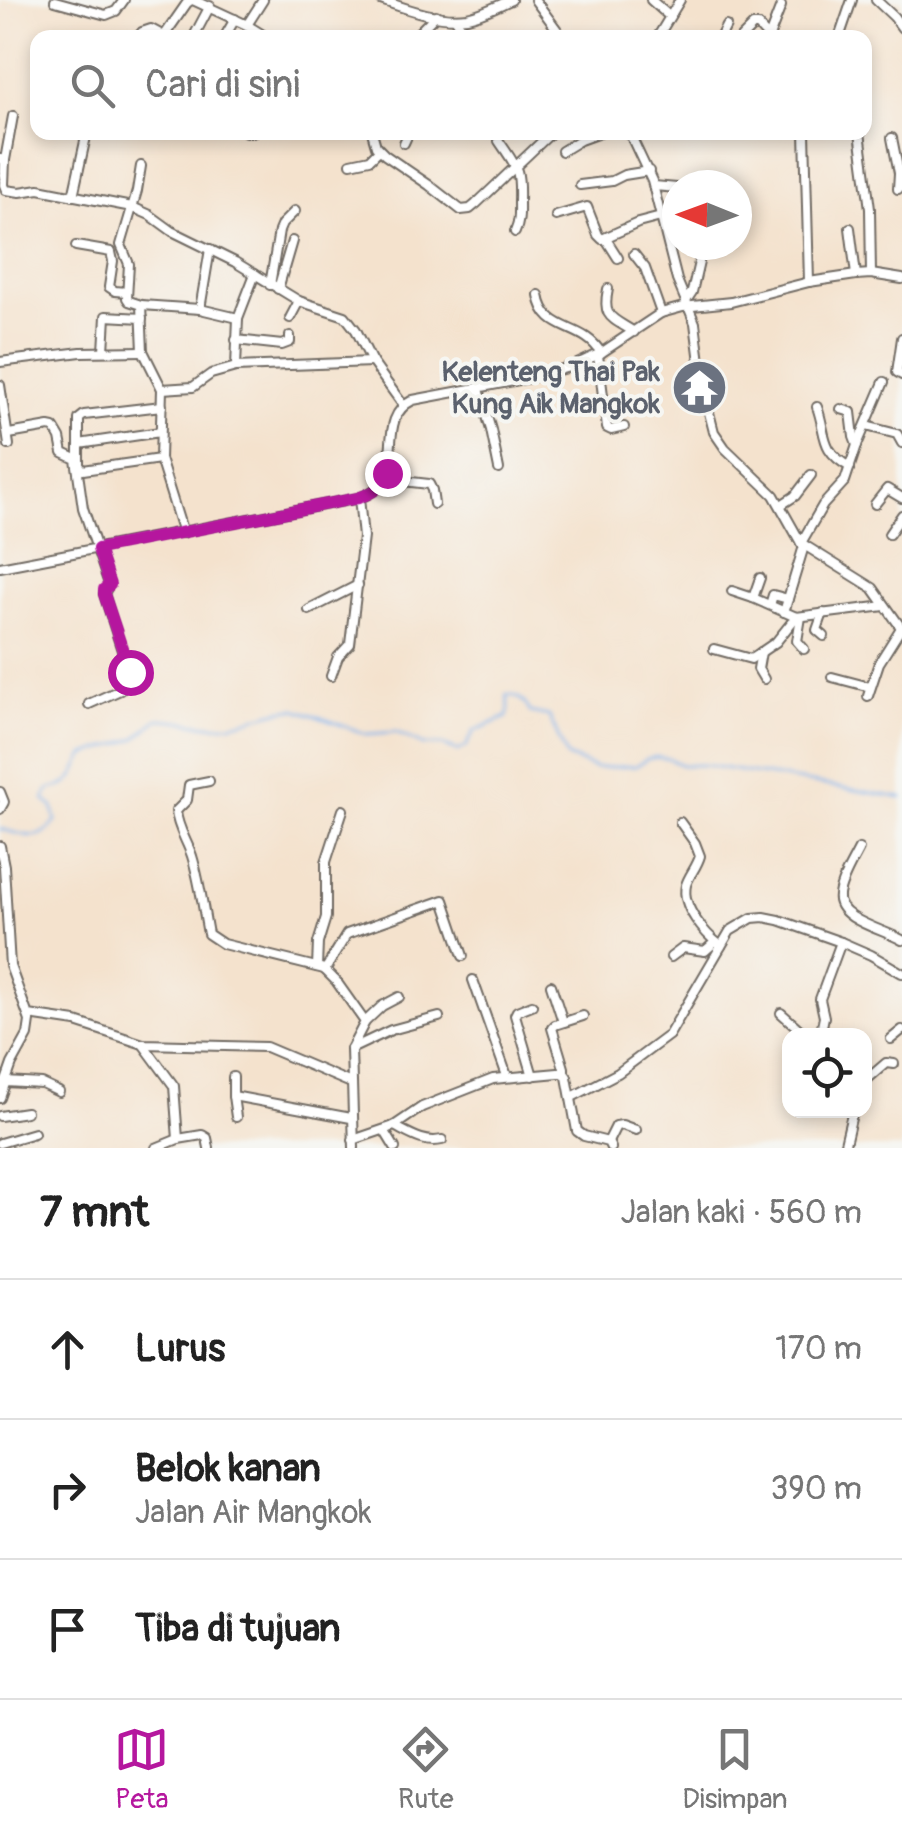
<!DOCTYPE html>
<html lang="id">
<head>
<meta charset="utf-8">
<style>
  :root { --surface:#fff; --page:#f6f6f6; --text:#222; --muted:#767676; --line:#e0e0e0; --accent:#b5179e }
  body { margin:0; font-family:Pangolin,sans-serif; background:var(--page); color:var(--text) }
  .controls { position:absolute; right:30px; bottom:30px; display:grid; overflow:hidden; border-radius:20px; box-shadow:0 5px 15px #0003 }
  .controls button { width:90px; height:90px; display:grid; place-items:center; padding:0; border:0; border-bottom:2px solid var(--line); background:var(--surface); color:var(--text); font:50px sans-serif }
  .compass { position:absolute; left:662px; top:170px; width:90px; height:90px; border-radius:50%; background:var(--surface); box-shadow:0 5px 15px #0003; rotate:271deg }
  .stop { position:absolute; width:30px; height:30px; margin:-22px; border:8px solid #b5179e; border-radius:50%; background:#fff }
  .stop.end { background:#b5179e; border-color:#fff; box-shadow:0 2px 10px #0008 }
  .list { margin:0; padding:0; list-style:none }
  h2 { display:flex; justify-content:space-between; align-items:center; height:130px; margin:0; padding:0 40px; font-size:42px }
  h2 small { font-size:32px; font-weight:400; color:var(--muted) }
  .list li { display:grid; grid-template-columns:65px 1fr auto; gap:30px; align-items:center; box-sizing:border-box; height:140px; padding:0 40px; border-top:2px solid var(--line) }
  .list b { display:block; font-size:38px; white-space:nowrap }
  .list p { margin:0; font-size:32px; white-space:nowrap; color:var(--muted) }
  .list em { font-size:32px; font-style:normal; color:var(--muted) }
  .icon { flex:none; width:55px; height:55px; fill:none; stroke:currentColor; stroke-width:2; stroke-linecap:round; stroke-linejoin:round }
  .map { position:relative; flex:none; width:902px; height:1148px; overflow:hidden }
  .search { position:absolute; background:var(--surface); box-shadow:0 5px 15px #0003; left:30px; right:30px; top:30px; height:110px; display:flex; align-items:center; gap:25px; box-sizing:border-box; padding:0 35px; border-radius:20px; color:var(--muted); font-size:38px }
  .sheet { height:550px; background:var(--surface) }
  nav { display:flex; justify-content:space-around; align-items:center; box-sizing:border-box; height:140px; border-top:2px solid var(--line); background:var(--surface); font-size:28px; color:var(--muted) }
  nav a { display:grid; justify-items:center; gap:5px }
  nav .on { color:var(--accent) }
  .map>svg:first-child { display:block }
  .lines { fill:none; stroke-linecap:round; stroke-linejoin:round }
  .stream { stroke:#7db1eb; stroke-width:2.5 }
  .minor-casing { stroke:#716b64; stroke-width:12 }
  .minor { stroke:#fff; stroke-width:8 }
  .route { stroke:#b5179e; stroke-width:12 }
  .labels { text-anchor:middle; stroke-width:8; stroke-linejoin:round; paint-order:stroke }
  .worship-label { font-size:28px; font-weight:bold; fill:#5b616d; stroke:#f6f6f2; text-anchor:end }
</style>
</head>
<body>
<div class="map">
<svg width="902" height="1148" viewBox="0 0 902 1148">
  <rect width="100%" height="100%" fill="#f6f6f2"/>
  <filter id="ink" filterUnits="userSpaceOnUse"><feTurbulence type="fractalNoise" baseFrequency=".01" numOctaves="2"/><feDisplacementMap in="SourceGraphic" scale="20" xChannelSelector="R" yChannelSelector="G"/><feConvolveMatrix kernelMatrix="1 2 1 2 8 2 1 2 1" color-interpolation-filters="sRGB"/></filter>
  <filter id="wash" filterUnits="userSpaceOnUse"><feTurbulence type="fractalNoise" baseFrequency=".0048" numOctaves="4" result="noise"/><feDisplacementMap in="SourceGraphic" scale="40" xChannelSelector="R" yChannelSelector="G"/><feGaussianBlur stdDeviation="2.25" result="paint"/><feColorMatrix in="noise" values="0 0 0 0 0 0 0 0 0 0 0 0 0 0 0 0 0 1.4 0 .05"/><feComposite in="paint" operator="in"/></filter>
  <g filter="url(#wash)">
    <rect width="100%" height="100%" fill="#f4e2cd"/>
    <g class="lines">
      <path class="stream" d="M0 829C24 834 40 845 56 821L53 807 44 800C50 783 51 791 64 785 76 780 78 764 85 755L135 739 158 719C180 719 201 727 223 725 248 723 271 709 296 709L367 734 396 732 424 745H442L458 751 466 747 474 731 507 717 509 708 507 695C519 695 525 702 530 712L549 716 567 757 595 768 636 766 647 759 656 757 669 759 682 765H705L902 798"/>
    </g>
  </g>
  <g filter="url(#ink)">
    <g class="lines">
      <defs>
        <g id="minor">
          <polyline points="193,0 247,25 263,0"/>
          <path d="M381 0C407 9 439 21 467 17 482 14 497 6 511 0"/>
          <polyline points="535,0 563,38"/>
          <polyline points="651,0 669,16"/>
          <polyline points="876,0 894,17 902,28"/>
          <polyline points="55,1 106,15 116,11 124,0"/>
          <polyline points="455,18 466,34 465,38"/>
          <polyline points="247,25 268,38"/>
          <polyline points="610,37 611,38"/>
          <polyline points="769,37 781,6"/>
          <polyline points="137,38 142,32 151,29 164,36 187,3 191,0"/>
          <polyline points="193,38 210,6"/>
          <polyline points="224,38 235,19"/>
          <polyline points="413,38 436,15"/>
          <polyline points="657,38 680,0"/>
          <polyline points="720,38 726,26"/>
          <polyline points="741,38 753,26 758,26 769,38"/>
          <polyline points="839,38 852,0"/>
          <polyline points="246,132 253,132"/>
          <polyline points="372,132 376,146 385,155 429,185 461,210 470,209 476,204 552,132"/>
          <polyline points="629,132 652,181 677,280 695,323 704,393 714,432 725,448 774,495 801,543 873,588 902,629"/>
          <polyline points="747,132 751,132"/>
          <polyline points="805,132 809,282"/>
          <polyline points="860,132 870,209 871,274"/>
          <polyline points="892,138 899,173 898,189"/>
          <path d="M499 141C517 168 520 167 519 201 519 213 520 221 515 232"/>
          <polyline points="404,143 409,132"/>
          <polyline points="562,151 580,140 602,132"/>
          <polyline points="0,159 5,160 4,185 6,190 20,192 39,189 132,207 150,215 172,231 235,262 299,301 345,316 356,330 372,362 403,405"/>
          <polyline points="5,160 13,116"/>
          <polyline points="351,163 370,159 379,150"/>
          <polyline points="141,166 137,191 121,245 129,264 127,298 129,301 141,305 143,351 162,389 160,459 183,533"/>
          <polyline points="580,185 612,181 624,175 649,171"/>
          <polyline points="654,186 677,188"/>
          <polyline points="73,196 87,132"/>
          <polyline points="556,216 587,207 598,235 602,239 638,223 661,217"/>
          <polyline points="850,228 856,275"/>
          <polyline points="606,239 618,258"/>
          <polyline points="76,246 111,252 113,261 109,287 115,291 127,292"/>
          <polyline points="634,254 645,268 661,313"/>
          <polyline points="270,285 279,231 282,224 295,211"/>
          <polyline points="278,289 292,241"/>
          <path d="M608 289C602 318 611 317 634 332"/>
          <path d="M539 295C545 334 583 322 601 353"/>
          <polyline points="686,301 692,292 703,245"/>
          <polyline points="141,305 200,309 238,318"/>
          <polyline points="200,309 210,249"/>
          <polyline points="290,318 299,301"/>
          <polyline points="902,338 897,372 902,375"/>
          <polyline points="236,340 282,345 290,342 290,336"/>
          <polyline points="104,351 106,316 142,318"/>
          <polyline points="598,355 607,428 611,430 624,427"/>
          <polyline points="0,362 81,352 143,351"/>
          <polyline points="236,367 238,318 255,274"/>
          <polyline points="0,385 9,445"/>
          <polyline points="162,389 193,387 211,374 236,367 372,362"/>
          <polyline points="479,389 491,430 499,469"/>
          <path d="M817 407C827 434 819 450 850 467"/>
          <polyline points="841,409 851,412 854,437 857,445"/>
          <polyline points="866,426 897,434 902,443"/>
          <polyline points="9,434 49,427 54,428 60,438 63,453 76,459 83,508 109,584 104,594 131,679 120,690 89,704"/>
          <polyline points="79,444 160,432"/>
          <polyline points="160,459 83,470 79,465 79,419 84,415 162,406"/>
          <polyline points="385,479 429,484 432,490 434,504"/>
          <polyline points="875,504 887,489 902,498"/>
          <polyline points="781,505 795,496 811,475"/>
          <polyline points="889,534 902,515"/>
          <polyline points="801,543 823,505 845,481 857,445 884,382"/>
          <path d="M0 567 359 498C414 479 370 421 413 400L530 378 573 366 601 353 661 313 683 307 731 302 809 282 856 275 871 274 902 279"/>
          <polyline points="732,591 753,598 796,617 885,606"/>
          <polyline points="753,598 760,578"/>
          <polyline points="770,605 773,595 788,599"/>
          <polyline points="309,610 358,585"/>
          <polyline points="784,612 804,546"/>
          <polyline points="823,613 817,630 824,636"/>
          <polyline points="801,617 797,641 804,649"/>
          <polyline points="714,649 751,659 776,642 796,617"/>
          <polyline points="761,652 758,669 764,679"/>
          <polyline points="331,676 338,657 350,644 363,537 359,498"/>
          <polyline points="832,677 870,687"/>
          <polyline points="868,696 879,663 901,628"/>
          <path d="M209 781 189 785 187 800 176 811C177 827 187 841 192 856 200 882 203 908 208 934L223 944 324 969 336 981 365 1022 351 1049 354 1148"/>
          <polyline points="0,792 4,802 0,809"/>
          <path d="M680 822 695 843 700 856C697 867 689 875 686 885 681 907 705 934 721 946"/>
          <polyline points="0,846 4,866 10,966 30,1021 28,1035 12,1064 0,1098"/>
          <path d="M859 849C852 863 841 880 839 895 835 919 885 930 902 940"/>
          <polyline points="671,957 683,948 705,951 715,942"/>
          <polyline points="317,967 318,943 326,917 326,862 343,810"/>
          <polyline points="325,970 347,934 444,900 463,956"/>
          <polyline points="473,980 507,1076"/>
          <polyline points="551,985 563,1022"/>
          <polyline points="532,1005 517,1011 515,1015 533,1076"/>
          <polyline points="781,1013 807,1036"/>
          <polyline points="29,1015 76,1022 143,1044 266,1047 351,1083"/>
          <polyline points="365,1022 382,1006 399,997"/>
          <polyline points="820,1036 824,1017 820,999 841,942"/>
          <polyline points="891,1039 902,1030"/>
          <polyline points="143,1044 174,1086 178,1139"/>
          <polyline points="351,1049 391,1030 439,1017"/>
          <polyline points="564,1073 564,1068 552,1028 555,1025 583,1016"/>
          <polyline points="233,1077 233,1096 236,1117"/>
          <polyline points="5,1082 42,1084 59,1092"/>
          <polyline points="864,1082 886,1063 894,1064"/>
          <polyline points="233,1096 351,1118"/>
          <polyline points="572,1097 618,1073 669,1035 730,931 752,918 764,917 779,920 841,942 871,955 902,973"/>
          <polyline points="0,1116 26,1112"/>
          <path d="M394 1126C410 1134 424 1144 442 1140"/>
          <polyline points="384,1130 395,1148"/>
          <polyline points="353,1140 394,1126 422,1107 493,1079 558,1073 564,1073 567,1077 577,1131 584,1136 608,1142 611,1148"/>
          <polyline points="608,1142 616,1126 622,1125 636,1130"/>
          <polyline points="0,1143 34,1133"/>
          <polyline points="156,1148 178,1139 202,1135 207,1138 209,1148"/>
          <polyline points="844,1148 853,1110"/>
        </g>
      </defs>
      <use href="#minor" class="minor-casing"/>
      <use href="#minor" class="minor"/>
    </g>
  </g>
  <g class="lines" filter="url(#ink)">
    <path class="route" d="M130 672 104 594V589L110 585 98 549 358 498C372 493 383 488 387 473"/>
  </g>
  <defs>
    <symbol id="temple-disc" viewBox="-11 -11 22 22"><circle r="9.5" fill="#6b7280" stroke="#f6f6f2"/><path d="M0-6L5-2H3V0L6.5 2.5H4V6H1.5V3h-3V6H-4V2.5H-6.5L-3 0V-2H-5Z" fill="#fff"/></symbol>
  </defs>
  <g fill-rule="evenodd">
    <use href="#temple-disc" x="668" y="356" width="63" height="63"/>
  </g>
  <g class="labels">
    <g class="worship-label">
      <text x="660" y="381">Kelenteng Thai Pak<tspan x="660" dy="32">Kung Aik Mangkok</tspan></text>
    </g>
  </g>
</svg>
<div class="controls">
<button><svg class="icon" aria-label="locate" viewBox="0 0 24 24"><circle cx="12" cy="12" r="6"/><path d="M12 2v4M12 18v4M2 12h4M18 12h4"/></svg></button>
</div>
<svg class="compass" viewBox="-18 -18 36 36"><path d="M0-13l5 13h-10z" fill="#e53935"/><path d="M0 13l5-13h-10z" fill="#767676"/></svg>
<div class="stop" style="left:130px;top:672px"></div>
<div class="stop end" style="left:387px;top:473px"></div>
<div class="search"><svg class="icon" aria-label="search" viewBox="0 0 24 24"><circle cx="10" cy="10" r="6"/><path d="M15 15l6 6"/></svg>Cari di sini</div>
</div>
<section class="sheet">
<h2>7 mnt<small>Jalan kaki · 560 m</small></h2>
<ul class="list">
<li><svg class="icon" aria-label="ahead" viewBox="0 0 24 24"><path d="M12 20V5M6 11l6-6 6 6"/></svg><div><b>Lurus</b></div><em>170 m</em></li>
<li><svg class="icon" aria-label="right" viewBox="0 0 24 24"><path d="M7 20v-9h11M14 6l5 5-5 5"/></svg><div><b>Belok kanan</b><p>Jalan Air Mangkok</p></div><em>390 m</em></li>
<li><svg class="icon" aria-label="arrive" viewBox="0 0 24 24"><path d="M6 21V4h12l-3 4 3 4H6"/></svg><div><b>Tiba di tujuan</b></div></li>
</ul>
</section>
<nav>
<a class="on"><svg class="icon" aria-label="map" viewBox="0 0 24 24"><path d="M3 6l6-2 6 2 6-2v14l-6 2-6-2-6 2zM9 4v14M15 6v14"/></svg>Peta</a>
<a><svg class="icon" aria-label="directions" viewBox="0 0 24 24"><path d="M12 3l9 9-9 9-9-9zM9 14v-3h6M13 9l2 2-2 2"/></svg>Rute</a>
<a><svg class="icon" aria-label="saved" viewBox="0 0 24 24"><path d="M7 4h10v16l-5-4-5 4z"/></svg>Disimpan</a>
</nav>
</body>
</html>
